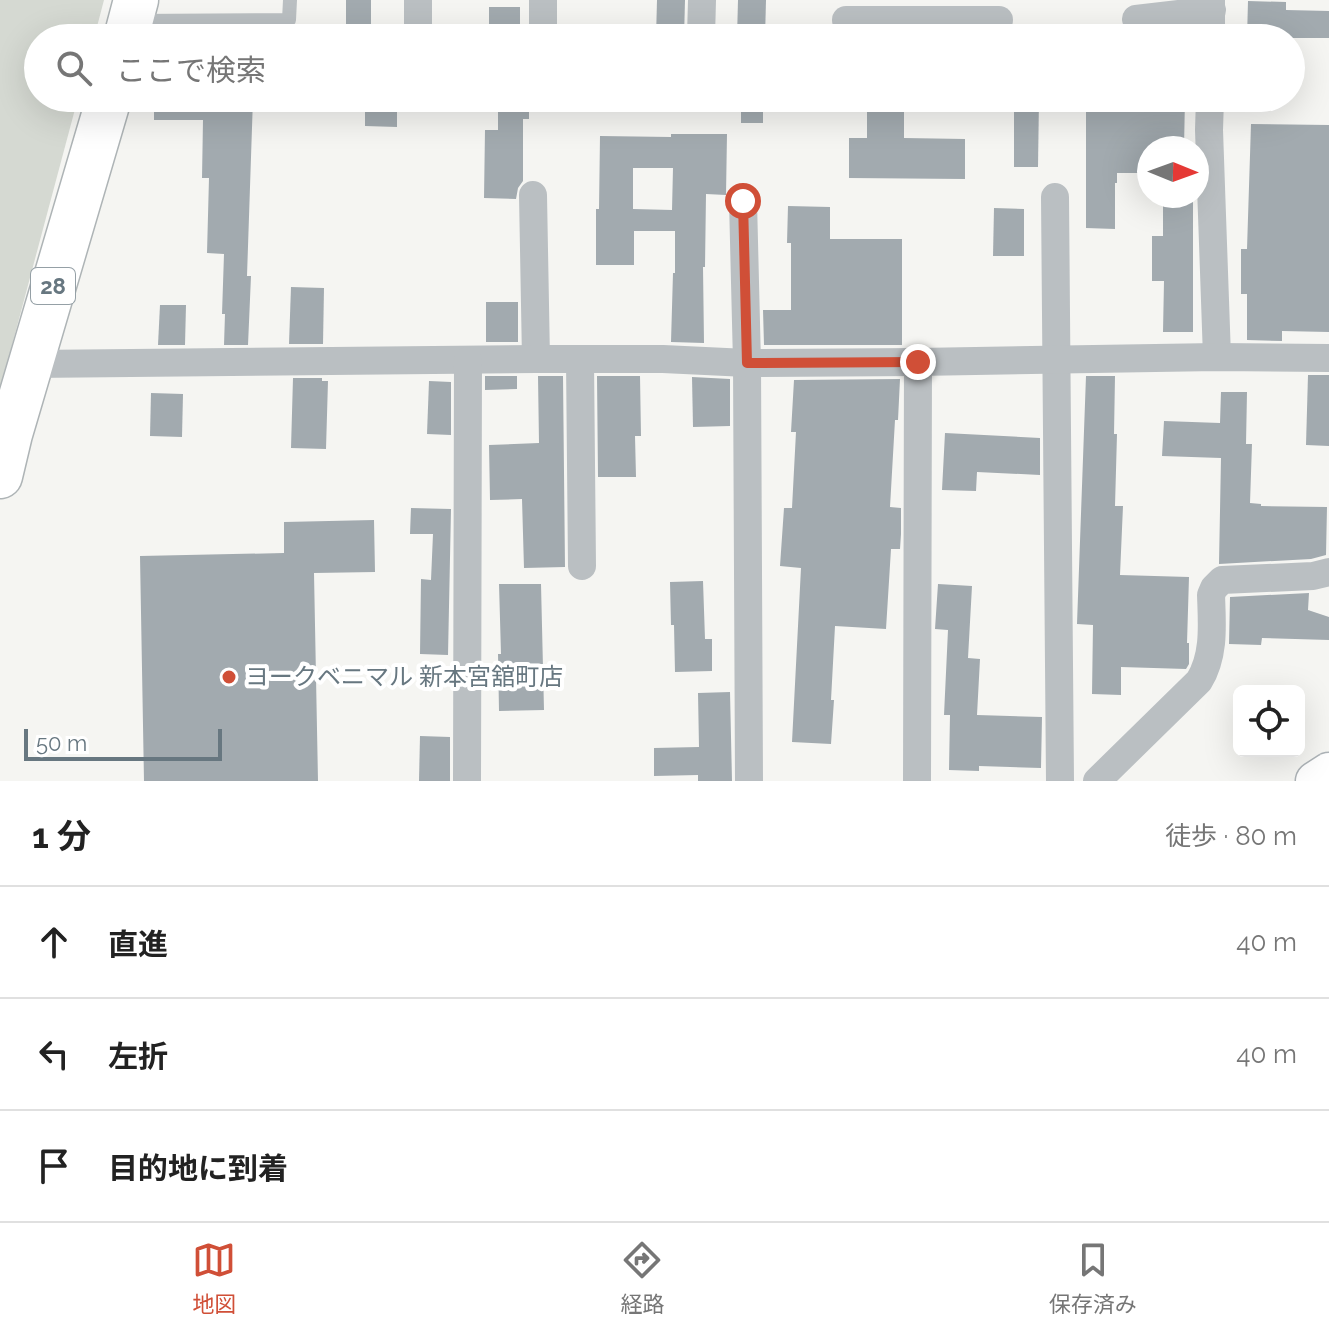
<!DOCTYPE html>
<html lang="ja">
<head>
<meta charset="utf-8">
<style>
  :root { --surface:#fff; --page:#f6f6f6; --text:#222; --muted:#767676; --line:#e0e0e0; --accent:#d04f37 }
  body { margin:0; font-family:Raleway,"Noto Sans JP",sans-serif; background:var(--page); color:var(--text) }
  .controls { position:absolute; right:24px; bottom:24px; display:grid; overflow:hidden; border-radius:12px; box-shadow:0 8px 32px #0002 }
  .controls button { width:72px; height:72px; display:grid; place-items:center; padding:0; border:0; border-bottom:2px solid var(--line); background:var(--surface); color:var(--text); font:40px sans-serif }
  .compass { position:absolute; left:1137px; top:136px; width:72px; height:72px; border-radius:50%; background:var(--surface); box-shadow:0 8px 32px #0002; rotate:91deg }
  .scale { position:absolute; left:24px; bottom:20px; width:198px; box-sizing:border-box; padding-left:8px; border:4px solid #677780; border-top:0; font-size:22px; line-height:28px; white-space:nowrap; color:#677780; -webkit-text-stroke:6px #fff; paint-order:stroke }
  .stop { position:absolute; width:24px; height:24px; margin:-18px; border:6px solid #d04f37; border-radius:50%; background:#fff }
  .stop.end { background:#d04f37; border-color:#fff; box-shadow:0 2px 8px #0008 }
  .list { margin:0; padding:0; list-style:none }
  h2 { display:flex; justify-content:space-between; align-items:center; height:104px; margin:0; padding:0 32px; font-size:34px }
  h2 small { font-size:26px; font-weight:400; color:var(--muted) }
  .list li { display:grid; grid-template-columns:52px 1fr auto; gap:24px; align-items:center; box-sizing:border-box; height:112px; padding:0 32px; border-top:2px solid var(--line) }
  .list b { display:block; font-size:30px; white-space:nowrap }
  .list em { font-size:26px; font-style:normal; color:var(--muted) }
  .icon { flex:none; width:44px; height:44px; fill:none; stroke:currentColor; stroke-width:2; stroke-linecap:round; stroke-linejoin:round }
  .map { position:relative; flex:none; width:1329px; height:781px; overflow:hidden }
  .search { position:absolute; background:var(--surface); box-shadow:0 8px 32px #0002; left:24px; right:24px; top:24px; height:88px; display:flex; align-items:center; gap:20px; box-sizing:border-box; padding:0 28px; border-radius:44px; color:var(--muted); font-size:30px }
  .sheet { height:440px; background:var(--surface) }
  nav { display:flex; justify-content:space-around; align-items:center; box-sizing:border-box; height:112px; border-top:2px solid var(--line); background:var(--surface); font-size:22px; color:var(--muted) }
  nav a { display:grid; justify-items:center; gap:4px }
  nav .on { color:var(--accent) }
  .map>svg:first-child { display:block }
  .green { fill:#d5d9d2 }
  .building { fill:#a2aaaf; fill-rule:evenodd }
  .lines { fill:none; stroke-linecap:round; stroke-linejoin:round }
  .secondary-casing { stroke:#adb3b7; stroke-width:41 }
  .primary-casing { stroke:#aeb4b6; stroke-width:47 }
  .lane { stroke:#babfc2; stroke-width:14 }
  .street { stroke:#babfc2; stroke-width:28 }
  .secondary { stroke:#fff; stroke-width:38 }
  .primary { stroke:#fff; stroke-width:44 }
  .route { stroke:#d04f37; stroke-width:10 }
  .poi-dot { fill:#d04f37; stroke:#fff; stroke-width:3 }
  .labels { text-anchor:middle; stroke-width:8; stroke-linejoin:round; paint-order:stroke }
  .shield { fill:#fff; stroke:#95a0a6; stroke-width:2 }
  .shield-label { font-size:22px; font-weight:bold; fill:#677780 }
  .poi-label { font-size:24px; fill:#677780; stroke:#fff; text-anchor:start }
</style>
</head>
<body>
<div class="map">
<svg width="1329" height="781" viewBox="0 0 1329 781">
  <rect width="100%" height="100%" fill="#f5f5f2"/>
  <polygon class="green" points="0,0 104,0 94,38 38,38 38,98 78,98 0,390"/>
  <g class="building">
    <rect x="346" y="0" width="25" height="38"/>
    <polygon points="657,0 685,0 684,38 656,38"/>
    <polygon points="738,0 766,0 765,38 737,38"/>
    <polygon points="1248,1 1286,2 1286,10 1329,11 1329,38 1247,38"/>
    <rect x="489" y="7" width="31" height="31"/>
    <polygon points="154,98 253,98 247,276 251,276 248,345 224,345 225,314 222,314 224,254 207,253 209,178 202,178 203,120 154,120"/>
    <polygon points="365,98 397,98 397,127 365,126"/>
    <polygon points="498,98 529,98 529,119 523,119 523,181 518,188 516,199 484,198 485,130 498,130"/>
    <rect x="741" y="98" width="22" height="25"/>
    <polygon points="867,98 904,98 904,138 965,139 965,179 849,178 849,138 867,138"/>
    <polygon points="1014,98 1039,98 1038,167 1014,167"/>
    <polygon points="1086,98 1185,98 1184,148 1149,148 1149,173 1117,173 1117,183 1115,183 1115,229 1086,228"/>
    <polygon points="1251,124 1329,125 1329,332 1282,331 1282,341 1247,340 1247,294 1241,294 1241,249 1247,249"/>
    <path d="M671 134H727L726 195 706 194 705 267H703L704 343 671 342 673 273H675V231H634V265H596V209H599L600 136 671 137ZM633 168H673L672 210 633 209Z"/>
    <polygon points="1163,196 1193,196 1193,332 1163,332 1164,281 1152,281 1152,236 1163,236"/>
    <polygon points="788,206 830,207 830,239 902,239 902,345 764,345 763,310 791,310 791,243 787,243"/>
    <polygon points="994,208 1024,209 1024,256 993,256"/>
    <polygon points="291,287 324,288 323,344 289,344"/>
    <rect x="486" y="302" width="32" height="40"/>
    <polygon points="160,305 186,305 185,345 158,345"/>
    <polygon points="1308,375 1329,375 1329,446 1306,445"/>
    <polygon points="485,376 517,376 517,389 485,390"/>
    <polygon points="538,376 563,376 565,567 524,568 522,499 490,500 489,445 539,443"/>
    <polygon points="597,376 640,376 641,436 635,436 636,477 598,477"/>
    <polygon points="1086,376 1115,376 1114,434 1117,434 1115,506 1123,506 1120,575 1189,577 1187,643 1189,643 1189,664 1186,669 1121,667 1121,695 1092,694 1093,625 1077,624"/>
    <polygon points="692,377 730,379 730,426 693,427"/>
    <polygon points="293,378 322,378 322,381 328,381 326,449 291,448"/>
    <polygon points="900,379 898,420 895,420 890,507 901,508 901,534 900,549 891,549 886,629 835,626 831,700 834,700 831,744 792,742 801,568 780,566 784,508 792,508 796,432 791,432 794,380"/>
    <polygon points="429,381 451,382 451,435 427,434"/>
    <polygon points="1221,392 1247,392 1246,444 1252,444 1250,503 1261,504 1261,506 1327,507 1326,555 1311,559 1219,564 1221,458 1162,456 1164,421 1220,423"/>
    <polygon points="151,393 183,394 182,437 150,436"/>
    <polygon points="945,433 1040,438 1040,475 977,472 976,491 942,490"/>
    <polygon points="411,508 451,509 448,655 420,654 421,579 431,580 433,534 410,534"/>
    <polygon points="374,520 375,572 314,573 318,781 144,781 140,556 284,553 284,522"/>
    <polygon points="703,581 705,639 712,639 712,671 675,672 674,625 671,625 670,582"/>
    <polygon points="499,584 541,584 544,710 499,711 498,654 501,654"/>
    <polygon points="938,584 972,586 968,658 980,659 977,715 1042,717 1041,768 979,766 979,771 949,770 950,715 944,715 948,630 935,629"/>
    <polygon points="1309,593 1308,610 1329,617 1329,640 1262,638 1261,645 1229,644 1230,597"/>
    <polygon points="730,692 732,781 698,781 698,775 654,776 654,748 699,747 698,693"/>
    <polygon points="420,736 450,737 450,781 419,781"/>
  </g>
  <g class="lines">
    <defs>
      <polyline id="secondary" points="1315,781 1329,772"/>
      <g id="primary">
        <polyline points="126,38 136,0"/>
        <polyline points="0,476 10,434 109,98"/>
      </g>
    </defs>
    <use href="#secondary" class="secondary-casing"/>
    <use href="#primary" class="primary-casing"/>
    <polyline class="lane" points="134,21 289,20 290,0"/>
    <g class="street">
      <polyline points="1136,19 1212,10"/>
      <polyline points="846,20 999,20"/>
      <polyline points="701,37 702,0"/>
      <polyline points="418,38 418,0"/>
      <polyline points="543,38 543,0"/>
      <polyline points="1211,38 1211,0"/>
      <polyline points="1210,98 1209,130 1217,357"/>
      <polyline points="533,195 536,359"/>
      <polyline points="1055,197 1060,781"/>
      <polyline points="743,201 747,363 749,781"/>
      <polyline points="580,360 582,566"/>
      <polyline points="31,364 536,359 663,359 747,363 918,362 1217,357 1329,358"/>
      <polyline points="467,781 468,361"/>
      <polyline points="917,781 918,362"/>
      <path d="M1097 781 1199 681C1215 655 1212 624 1211 595L1214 588 1222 580 1313 576 1329 572"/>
    </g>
    <use href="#secondary" class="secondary"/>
    <use href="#primary" class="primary"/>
  </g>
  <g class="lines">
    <polyline class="route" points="743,201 747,363 918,362"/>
  </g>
  <circle class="poi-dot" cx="229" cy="677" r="8"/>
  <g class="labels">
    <rect class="shield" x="31" y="268" width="44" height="36" rx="6"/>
    <g class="shield-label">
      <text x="53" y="294">28</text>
    </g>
    <g class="poi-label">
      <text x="245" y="685">ヨークベニマル 新本宮舘町店</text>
    </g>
  </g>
</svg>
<div class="controls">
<button><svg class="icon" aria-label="locate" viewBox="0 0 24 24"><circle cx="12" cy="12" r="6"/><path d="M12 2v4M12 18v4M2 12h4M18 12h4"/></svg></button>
</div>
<svg class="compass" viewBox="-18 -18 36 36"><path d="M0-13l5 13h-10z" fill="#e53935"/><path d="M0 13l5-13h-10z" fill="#767676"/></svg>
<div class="scale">50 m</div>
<div class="stop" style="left:743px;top:201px"></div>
<div class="stop end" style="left:918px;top:362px"></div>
<div class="search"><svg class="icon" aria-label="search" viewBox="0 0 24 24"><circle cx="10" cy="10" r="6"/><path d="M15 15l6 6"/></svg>ここで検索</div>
</div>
<section class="sheet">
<h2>1 分<small>徒歩 · 80 m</small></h2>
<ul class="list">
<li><svg class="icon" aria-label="ahead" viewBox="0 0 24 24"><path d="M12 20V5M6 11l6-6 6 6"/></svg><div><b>直進</b></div><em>40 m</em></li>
<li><svg class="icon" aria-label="left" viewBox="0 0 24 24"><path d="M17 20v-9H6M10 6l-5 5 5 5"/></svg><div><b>左折</b></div><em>40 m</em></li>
<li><svg class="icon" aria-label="arrive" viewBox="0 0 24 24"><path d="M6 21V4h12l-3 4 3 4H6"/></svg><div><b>目的地に到着</b></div></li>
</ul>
</section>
<nav>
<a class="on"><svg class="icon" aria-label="map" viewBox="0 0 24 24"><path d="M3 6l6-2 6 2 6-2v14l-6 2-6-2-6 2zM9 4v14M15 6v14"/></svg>地図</a>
<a><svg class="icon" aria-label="directions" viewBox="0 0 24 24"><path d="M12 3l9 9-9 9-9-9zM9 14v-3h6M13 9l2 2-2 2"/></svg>経路</a>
<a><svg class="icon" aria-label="saved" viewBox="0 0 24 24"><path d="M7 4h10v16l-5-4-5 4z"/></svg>保存済み</a>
</nav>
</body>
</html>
